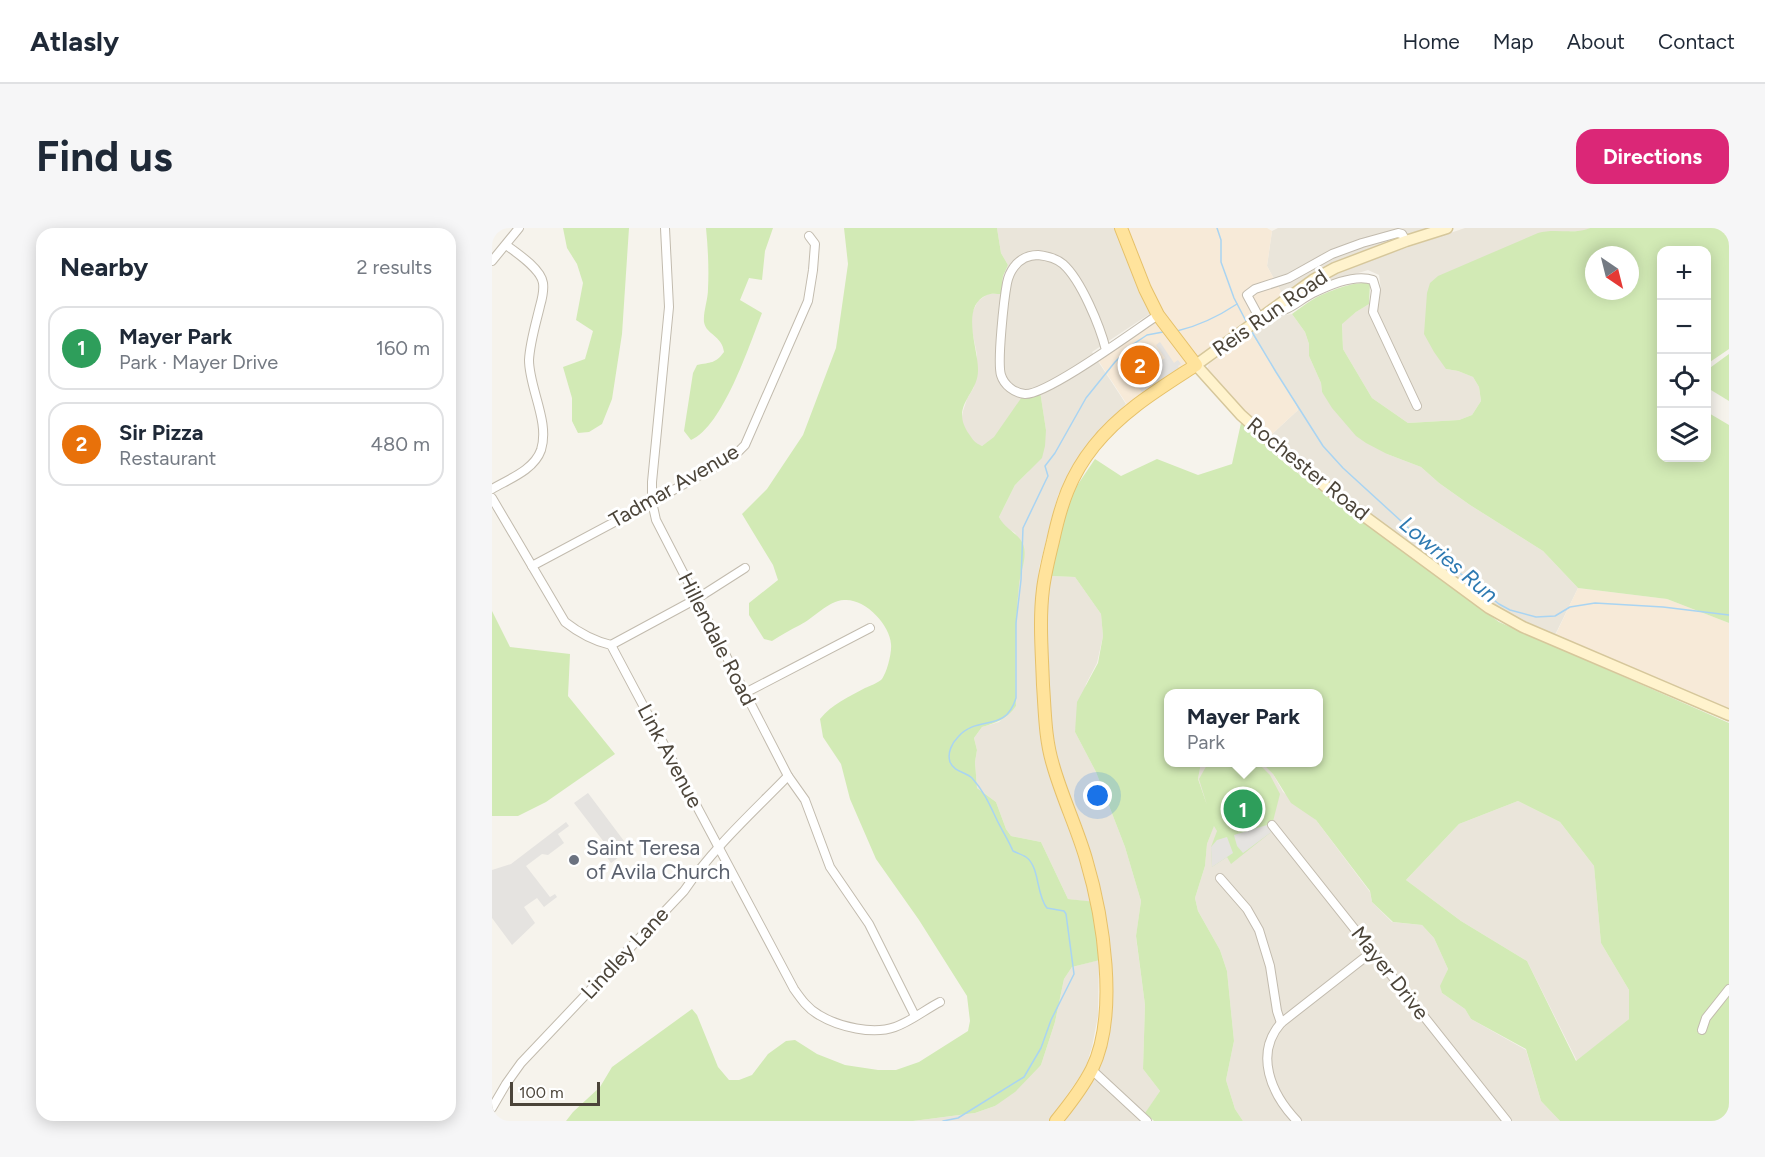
<!DOCTYPE html>
<html lang="en">
<head>
<meta charset="utf-8">
<style>
  :root { --surface:#fff; --page:#f6f6f7; --text:#1f2937; --muted:#747a83; --line:#e0e1e3; --accent:#db2777 }
  body { margin:0; font-family:Figtree,sans-serif; background:var(--page); color:var(--text) }
  .controls { position:absolute; right:18px; top:18px; display:grid; overflow:hidden; border-radius:12px; box-shadow:0 3px 15px #0003 }
  .controls button { width:54px; height:54px; display:grid; place-items:center; padding:0; border:0; border-bottom:2px solid var(--line); background:var(--surface); color:var(--text); font:30px sans-serif }
  .compass { position:absolute; left:1093px; top:18px; width:54px; height:54px; border-radius:50%; background:var(--surface); box-shadow:0 3px 15px #0003; rotate:145deg }
  .scale { position:absolute; left:18px; bottom:15px; width:90px; box-sizing:border-box; padding-left:6px; border:3px solid #4b4439; border-top:0; font-size:16px; line-height:21px; white-space:nowrap; color:#4b4439; -webkit-text-stroke:4px #fff; paint-order:stroke }
  .you { position:absolute; left:606px; top:568px; width:21px; height:21px; margin:-15px; border:4px solid #fff; border-radius:50%; background:#1a73e8; box-shadow:0 0 0 9px #1a73e833 }
  .badge { display:grid; place-items:center; width:39px; height:39px; border-radius:50%; background:var(--accent); color:#fff; font-size:20px; font-weight:700 }
  .pin { position:absolute; translate:-50% -50%; border:3px solid #fff; box-shadow:0 2px 6px #0006 }
  .popup { position:absolute; left:672px; top:461px; width:159px; height:78px; box-sizing:border-box; display:grid; place-content:center; border-radius:12px; background:var(--surface); filter:drop-shadow(0 2px 4px #0005); font-size:20px; white-space:nowrap; color:var(--muted) }
  .popup b { font-size:22px; color:var(--text) }
  .popup::after { content:''; position:absolute; left:50%; top:100%; margin-left:-12px; border:12px solid transparent; border-top-color:var(--surface) }
  .list { margin:0; padding:0; list-style:none }
  h2 { display:flex; justify-content:space-between; align-items:center; height:78px; margin:0; padding:0 24px; font-size:26px }
  h2 small { font-size:20px; font-weight:400; color:var(--muted) }
  .list li { display:grid; grid-template-columns:39px 1fr auto; gap:18px; align-items:center; box-sizing:border-box; height:84px; margin:0 12px 12px; padding:0 12px; border:2px solid var(--line); border-radius:18px }
  .list b { display:block; font-size:22px; white-space:nowrap }
  .list p { margin:0; font-size:20px; white-space:nowrap; color:var(--muted) }
  .list em { font-size:20px; font-style:normal; color:var(--muted) }
  .icon { flex:none; width:33px; height:33px; fill:none; stroke:currentColor; stroke-width:2; stroke-linecap:round; stroke-linejoin:round }
  .map { position:relative; flex:none; width:1237px; height:893px; overflow:hidden; border-radius:18px }
  header { display:flex; align-items:center; gap:36px; box-sizing:border-box; height:84px; padding:0 30px; background:var(--surface); border-bottom:2px solid var(--line) }
  header strong { font-size:28px }
  nav { display:flex; gap:33px; margin-inline-start:auto; font-size:21px }
  .intro { display:flex; align-items:center; justify-content:space-between; box-sizing:border-box; height:144px; padding:0 36px }
  h1 { margin:0; font-size:42px }
  .button { padding:15px 27px; border-radius:18px; background:var(--accent); color:#fff; font-size:21px; font-weight:700 }
  main { display:flex; gap:36px; padding:0 36px }
  aside { flex:1; background:var(--surface); border-radius:18px; box-shadow:0 3px 15px #0003 }
  .map>svg:first-child { display:block }
  .residential { fill:#eae5da }
  .commercial { fill:#f7ead8 }
  .green { fill:#d2eab5; fill-rule:evenodd }
  .parking { fill:#e5e3e0 }
  .lines { fill:none; stroke-linecap:round; stroke-linejoin:round }
  .stream { stroke:#a9d4f2; stroke-width:1.5 }
  .street-casing { stroke:#c2bbae; stroke-width:10 }
  .secondary-casing { stroke:#d6c79b; stroke-width:13 }
  .primary-casing { stroke:#e6c16a; stroke-width:14 }
  .street { stroke:#fff; stroke-width:8 }
  .secondary { stroke:#fff3cd; stroke-width:10 }
  .primary { stroke:#ffe39c; stroke-width:12 }
  .worship-dot { fill:#6b7280; stroke:#fff; stroke-width:2 }
  .labels { text-anchor:middle; stroke-width:6; stroke-linejoin:round; paint-order:stroke }
  .street-label { font-size:21px; fill:#4b4439; stroke:#fff }
  .worship-label { font-size:21px; fill:#5b616d; stroke:#fff; text-anchor:start }
  .water-label { font-size:22px; font-style:italic; fill:#2e7ab2; stroke:#fff }
</style>
</head>
<body>
<header>
<strong>Atlasly</strong>
<nav><a>Home</a><a>Map</a><a>About</a><a>Contact</a></nav>
</header>
<div class="intro"><h1>Find us</h1><a class="button">Directions</a></div>
<main>
<aside>
<h2>Nearby<small>2 results</small></h2>
<ul class="list">
<li><span class="badge" style="background:#2e9e5b">1</span><div><b>Mayer Park</b><p>Park · Mayer Drive</p></div><em>160 m</em></li>
<li><span class="badge" style="background:#e8710a">2</span><div><b>Sir Pizza</b><p>Restaurant</p></div><em>480 m</em></li>
</ul>
</aside>
<div class="map">
<svg width="1237" height="893" viewBox="0 0 1237 893">
  <rect width="100%" height="100%" fill="#f6f3ec"/>
  <g class="residential">
    <polygon points="505,0 626,0 659,85 600,124 634,176 599,214 566,267 547,340 543,406 552,526 586,625 599,674 576,671 549,614 519,608 514,601 504,574 485,560 483,534 485,522 482,510 490,499 507,494 524,478 523,406 527,349 532,330 531,318 523,305 512,298 507,289 523,257 536,244 554,202 548,163 512,196 502,210 490,218 483,216 469,195 471,183 475,171 482,159 485,127 480,102 480,85 486,73 496,66 509,66 511,48 516,37 509,25"/>
    <polygon points="786,0 955,0 843,40 793,71 775,38 780,3"/>
    <polygon points="973,0 1098,0 1092,3 1078,3 954,141 966,143 981,149 987,159 989,173 980,187 967,192 916,195 880,170 851,121 850,95 864,84 886,70 889,62 887,47 876,42 837,54 835,49 893,27"/>
    <polygon points="800,86 813,104 817,116 817,128 829,155 830,164 895,226 929,239 947,255 978,277 1051,323 1086,360 1063,407 1016,387 950,341 808,234 778,208 806,182 800,168 759,105 780,89"/>
    <polygon points="559,348 583,349 609,386 611,408 605,435 594,456 583,504 604,544 633,619 649,673 644,709 653,777 651,841 668,863 648,893 569,893 597,855 620,766 615,696 603,647 560,516 554,383"/>
    <polygon points="709,535 770,535 781,546 791,564 824,592 878,664 880,674 900,694 930,697 942,710 956,741 949,758 950,765 973,781 979,791 1034,822 1049,873 1068,893 751,893 743,881 734,852 742,813 735,743 728,722 706,683 703,670 713,638 715,616 722,597 706,551"/>
    <polygon points="1026,573 1068,594 1102,638 1109,715 1137,762 1137,791 1085,833 1035,733 969,693 914,652 967,596"/>
    <polygon points="607,732 606,788 600,819 593,841 557,893 421,893 483,885 503,878 549,837 563,794 572,751 580,739"/>
  </g>
  <g class="commercial">
    <polygon points="629,0 775,0 780,3 775,38 793,71 638,181 604,129 666,87"/>
    <polygon points="759,105 800,168 806,182 778,208 730,160 715,141 717,136"/>
    <polygon points="1086,360 1175,371 1237,395 1237,483 1063,408"/>
  </g>
  <g class="green">
    <polygon points="71,0 137,0 130,106 120,171 110,196 97,204 86,205 80,193 80,170 71,139 93,131 101,103 84,92 91,55 85,36 75,20"/>
    <path d="M214 0H281L273 23 270 52 257 50 248 72 270 85C257 118 231 198 199 212L192 203 201 145 205 137C219 134 223 136 232 124 230 107 214 107 212 94 211 84 216 72 216 61 217 41 216 20 214 0Z"/>
    <path d="M352 0H505L509 25 516 37 511 48 509 66C505 66 499 65 495 67 468 78 486 120 486 141 487 167 457 177 477 206 481 212 483 215 490 218L502 209 532 166 548 163 554 202 553 218 550 230 523 257 507 289C514 302 525 304 531 316 536 329 528 344 527 357 523 398 523 437 524 478 515 491 504 495 490 499L482 510 485 522 483 534 485 560 504 574 514 601 519 608 549 614 576 671 604 674 612 731 580 739 572 751 563 794 549 837 523 864 503 878 483 885 421 893H74L81 884 108 859 120 839 200 781 205 787 226 839 237 852H247L260 847 276 826 294 813 303 812 325 826 353 837 386 842H404L427 834 476 803 478 793 475 768 427 692 384 631 358 571 349 536 331 509 328 491C340 476 357 469 373 460 378 458 386 455 390 451 395 444 400 425 399 416 398 397 373 370 352 372 336 373 322 390 308 397 298 402 289 407 280 413L272 411 257 387V375L286 352 281 337 250 286 275 261 311 207 344 120 356 36Z"/>
    <path d="M1098 0H1237V121L1215 136 1214 22H1170V230H1214L1215 184 1237 197V395L1175 371 1086 360 1051 323 978 277 947 255 929 239 895 226 874 215 864 208 840 180 830 164 829 155 817 128V116L813 104 800 86C807 81 813 76 820 72 831 65 866 51 878 56L877 76 864 84 850 96 851 121 880 170 916 195 967 192 980 187 989 173 987 159 981 149 966 143 954 141 942 124 932 106 935 65 938 55 946 48 1046 5C1063 0 1082 7 1098 0ZM1102 27H1138V63H1102Z"/>
    <polygon points="1237,126 1237,173 1214,159 1215,142"/>
    <path d="M749 195 795 237 1007 394 1237 495V893H1068L1049 873 1034 821 979 791 973 781 950 765 948 758 956 741 942 710 930 697 901 694 880 674 878 663 824 592 799 575 781 546 770 535 826 534V466H676V534L709 535 706 551 715 577 707 551 716 535H766L778 547 788 566 778 605 739 636 735 629 720 639 719 619 725 603 722 598 715 616 713 638 703 670 706 683 728 722 735 743 742 813 734 852 743 881 751 893H662L653 885 668 863 651 841 653 777 644 708 649 673 633 619 604 544 583 504 585 474 606 435 611 408 609 386 583 349 559 348 576 271 603 231 629 248 665 231 706 247 740 236ZM1026 573 1068 594 1102 638 1109 715 1137 762V791L1084 833 1035 733 969 693 914 652 967 596Z"/>
    <polygon points="0,383 18,419 78,426 76,468 123,526 54,574 26,588 0,588"/>
  </g>
  <g class="parking">
    <polygon points="668,114 682,135 686,132 689,136 686,138 687,140 650,164 641,152 673,130 664,117"/>
    <polygon points="96,565 138,621 119,635 107,618 112,614 82,575"/>
    <polygon points="74,594 77,598 66,606 72,615 56,627 50,626 34,638 58,669 63,666 65,669 52,679 45,670 32,679 43,695 20,717 0,690 0,642 19,636"/>
    <polygon points="775,597 780,597 782,599 778,605 751,625 745,618 742,607"/>
    <polygon points="735,609 741,625 720,639 719,619 725,612"/>
  </g>
  <g class="lines">
    <g class="stream">
      <polyline points="725,0 729,12 729,34 742,70 755,95"/>
      <path d="M685 103C706 98 727 88 745 76"/>
      <polyline points="760,104 784,144 831,218 851,240 955,335 1007,376 1018,382 1044,389 1063,388 1078,379 1103,375 1171,379 1237,387"/>
      <path d="M451 893 466 890 532 849 549 820 559 792 582 746 574 686 572 683 555 680C544 667 548 639 534 629 531 627 525 625 521 623 516 611 509 601 504 590 497 575 491 562 480 550 474 544 462 544 458 534 455 525 460 515 466 509 486 486 513 506 524 470V395L529 352 531 300 554 252 556 248 553 238 563 225 594 170 623 134 640 117 655 107 671 104"/>
    </g>
    <defs>
      <g id="street">
        <polyline points="173,0 177,79 160,254 160,274 164,292 296,548 313,572 338,639 377,696 423,788"/>
        <polyline points="0,33 27,0"/>
        <path d="M778 85C799 83 805 73 821 65 837 57 864 46 881 52L884 62 881 84 925 178"/>
        <polyline points="768,91 755,67 763,61 797,50 840,26 870,15 906,5 910,6 914,13"/>
        <path d="M614 122C608 98 589 52 571 36 564 30 555 28 546 27 536 27 528 31 522 39 519 43 516 50 515 55 512 71 505 134 509 147 512 157 522 165 533 166 555 167 642 103 666 87"/>
        <path d="M0 261C17 251 42 242 49 222 58 194 37 160 37 132 38 114 44 95 48 78 50 71 52 62 51 55 49 41 25 25 14 17"/>
        <path d="M0 270 73 394C87 405 102 413 119 417L302 761C309 771 316 781 327 787 347 799 381 807 403 799 418 794 434 781 448 774"/>
        <polyline points="40,338 160,274 242,228 253,217 316,73 321,42 323,16 317,8"/>
        <polyline points="119,417 206,370 253,340"/>
        <polyline points="253,465 378,400"/>
        <polyline points="780,597 1015,893"/>
        <polyline points="728,650 755,681 767,702 778,738 785,783 789,795"/>
        <polyline points="1210,802 1214,790 1237,761"/>
        <polyline points="600,842 655,893"/>
        <path d="M0 880 14 856 29 835 192 663C221 620 260 585 296 548"/>
        <path d="M805 893C779 866 762 826 789 795L881 723"/>
      </g>
      <polyline id="secondary" points="955,0 914,13 843,40 821,52 704,137 749,187 786,220 849,271 997,380 1031,399 1237,487"/>
      <path id="primary" d="M564 893C577 877 591 859 600 841 627 786 611 688 594 631 585 600 570 569 561 537 553 511 553 484 551 457 550 425 547 393 551 361 553 345 557 329 561 313 569 276 578 248 602 218 630 183 667 161 704 137L666 87 653 61 629 0"/>
    </defs>
    <use href="#street" class="street-casing"/>
    <use href="#secondary" class="secondary-casing"/>
    <use href="#primary" class="primary-casing"/>
    <use href="#street" class="street"/>
    <use href="#secondary" class="secondary"/>
    <use href="#primary" class="primary"/>
  </g>
  <circle class="worship-dot" cx="82" cy="632" r="6"/>
  <g class="labels">
    <g class="street-label">
      <text transform="translate(778 85) rotate(-35)" y="7">Reis Run Road</text>
      <text transform="translate(816 241) rotate(39)" y="7">Rochester Road</text>
      <text transform="translate(182 258) rotate(-30)" y="7">Tadmar Avenue</text>
      <text transform="translate(225 411) rotate(63)" y="7">Hillendale Road</text>
      <text transform="translate(178 528) rotate(62)" y="7">Link Avenue</text>
      <text transform="translate(133 725) rotate(-47)" y="7">Lindley Lane</text>
      <text transform="translate(898 745) rotate(52)" y="7">Mayer Drive</text>
    </g>
    <g class="worship-label">
      <text x="94" y="627">Saint Teresa<tspan x="94" dy="24">of Avila Church</tspan></text>
    </g>
    <g class="water-label">
      <text transform="translate(957 331) rotate(40)" y="8">Lowries Run</text>
    </g>
  </g>
</svg>
<div class="controls">
<button>+</button>
<button>−</button>
<button><svg class="icon" aria-label="locate" viewBox="0 0 24 24"><circle cx="12" cy="12" r="6"/><path d="M12 2v4M12 18v4M2 12h4M18 12h4"/></svg></button>
<button><svg class="icon" aria-label="layers" viewBox="0 0 24 24"><path d="M12 4l9 5-9 5-9-5zM3 14l9 5 9-5"/></svg></button>
</div>
<svg class="compass" viewBox="-18 -18 36 36"><path d="M0-13l5 13h-10z" fill="#e53935"/><path d="M0 13l5-13h-10z" fill="#747a83"/></svg>
<div class="scale">100 m</div>
<div class="you"></div>
<div class="pin badge" style="left:751px;top:581px;background:#2e9e5b">1</div>
<div class="popup"><b>Mayer Park</b>Park</div>
<div class="pin badge" style="left:648px;top:137px;background:#e8710a">2</div>
</div>
</main>
</body>
</html>
